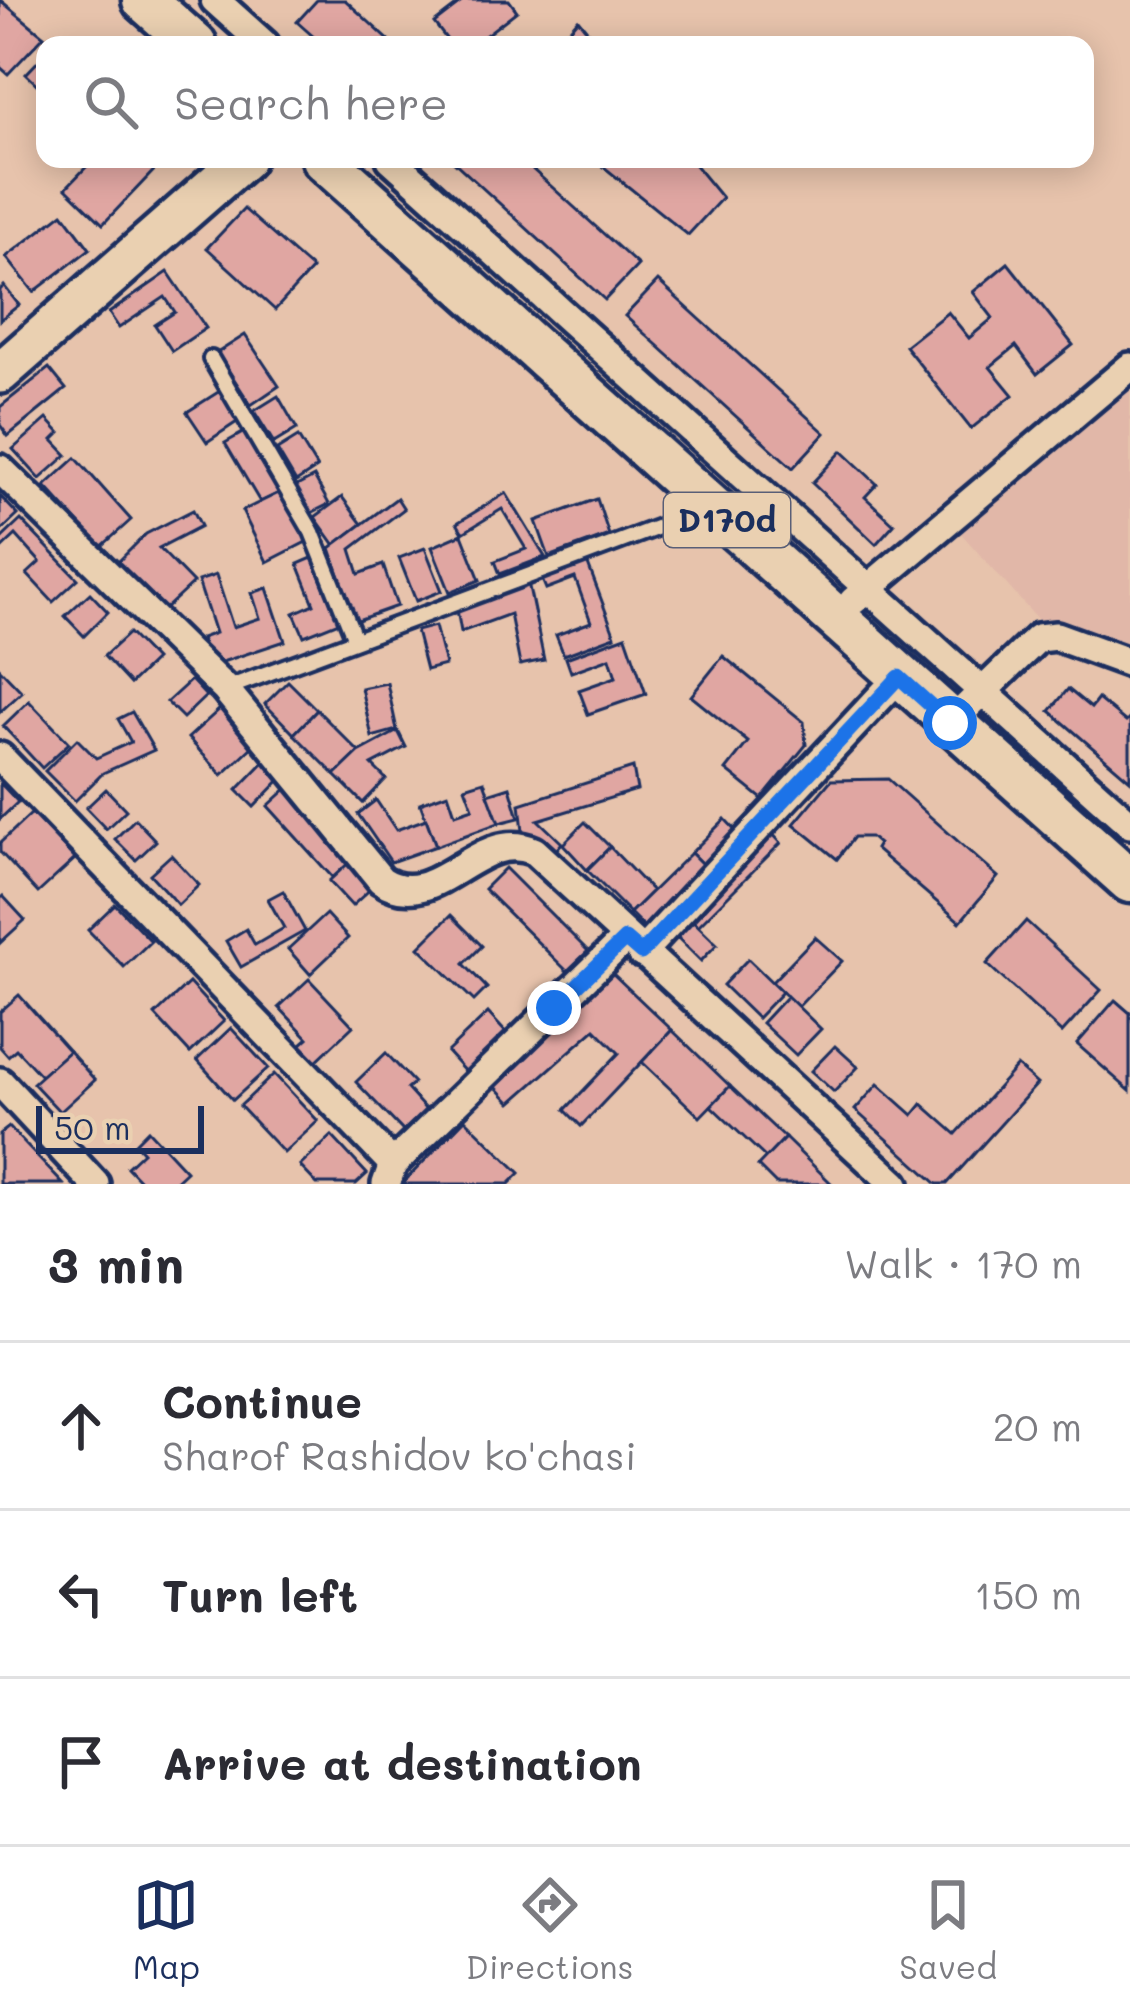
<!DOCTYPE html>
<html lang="en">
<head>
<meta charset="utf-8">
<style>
  :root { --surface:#fff; --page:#f2f2f3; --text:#2b2b33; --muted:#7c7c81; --line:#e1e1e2; --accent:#1b2f5e }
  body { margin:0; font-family:Mali,sans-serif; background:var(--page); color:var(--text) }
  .scale { position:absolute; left:36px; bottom:30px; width:168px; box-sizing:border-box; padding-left:12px; border:6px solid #1b2f5e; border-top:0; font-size:33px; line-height:42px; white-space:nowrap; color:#1b2f5e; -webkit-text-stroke:9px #ead0b1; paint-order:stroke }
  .stop { position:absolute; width:36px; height:36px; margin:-27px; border:9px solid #1a73e8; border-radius:50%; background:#fff }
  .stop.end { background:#1a73e8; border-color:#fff; box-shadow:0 3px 12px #0008 }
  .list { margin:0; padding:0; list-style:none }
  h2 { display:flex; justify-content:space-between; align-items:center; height:156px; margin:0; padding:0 48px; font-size:51px }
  h2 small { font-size:39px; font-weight:400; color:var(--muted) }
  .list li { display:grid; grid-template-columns:78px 1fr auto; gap:36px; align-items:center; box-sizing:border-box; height:168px; padding:0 48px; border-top:3px solid var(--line) }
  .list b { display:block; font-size:45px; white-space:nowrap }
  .list p { margin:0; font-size:39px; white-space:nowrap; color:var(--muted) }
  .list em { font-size:39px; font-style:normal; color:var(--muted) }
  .icon { flex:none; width:66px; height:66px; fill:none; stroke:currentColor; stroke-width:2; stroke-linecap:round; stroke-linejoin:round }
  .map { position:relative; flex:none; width:1130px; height:1184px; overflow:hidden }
  .search { position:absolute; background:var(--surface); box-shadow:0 6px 30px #0003; left:36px; right:36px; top:36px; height:132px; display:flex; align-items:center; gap:30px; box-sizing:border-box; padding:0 42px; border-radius:24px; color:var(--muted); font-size:45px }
  .sheet { height:660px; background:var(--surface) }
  nav { display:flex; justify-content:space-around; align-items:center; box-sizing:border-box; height:168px; border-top:3px solid var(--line); background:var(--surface); font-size:33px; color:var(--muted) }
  nav a { display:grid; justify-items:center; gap:6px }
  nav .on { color:var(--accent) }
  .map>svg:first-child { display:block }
  .built { fill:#e1b7a8 }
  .building { fill:#e0a6a2; stroke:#1b2f5e; stroke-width:3 }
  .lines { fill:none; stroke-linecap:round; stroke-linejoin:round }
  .lane-casing { stroke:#1b2f5e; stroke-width:22 }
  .street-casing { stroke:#1b2f5e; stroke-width:36 }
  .secondary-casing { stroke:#1b2f5e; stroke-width:48 }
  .primary-casing { stroke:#1b2f5e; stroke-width:51 }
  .lane { stroke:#ead0b1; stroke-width:14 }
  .street { stroke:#ead0b1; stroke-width:27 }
  .secondary { stroke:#ead0b1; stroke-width:39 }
  .primary { stroke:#ead0b1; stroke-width:42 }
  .route { stroke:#1a73e8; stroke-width:15 }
  .labels { text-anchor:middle; stroke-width:9; stroke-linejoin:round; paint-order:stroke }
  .shield { fill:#ead0b1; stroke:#595f77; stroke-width:3 }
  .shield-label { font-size:33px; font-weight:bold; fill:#1b2f5e }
</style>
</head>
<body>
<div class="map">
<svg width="1130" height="1184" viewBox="0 0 1130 1184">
  <rect width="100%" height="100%" fill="#e7c3ac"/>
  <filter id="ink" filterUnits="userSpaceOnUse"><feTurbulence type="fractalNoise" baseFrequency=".00833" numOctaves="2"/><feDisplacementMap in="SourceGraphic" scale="24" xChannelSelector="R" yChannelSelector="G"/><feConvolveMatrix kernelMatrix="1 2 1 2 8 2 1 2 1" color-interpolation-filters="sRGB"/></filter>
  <g filter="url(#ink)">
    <polygon class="built" points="1130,387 1130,662 1047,630 958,530"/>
    <g class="building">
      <polygon points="0,0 44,36 8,74 0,67"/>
      <polygon points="317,0 345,0 394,45 323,45 297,22"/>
      <polygon points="464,0 509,0 517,11 473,45 451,45 434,23"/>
      <polygon points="578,19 599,45 555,45"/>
      <polygon points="45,54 45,92 26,74"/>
      <polygon points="94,159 165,159 103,224 66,188"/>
      <polygon points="451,159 521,159 638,265 605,300"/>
      <polygon points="594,159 690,159 722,198 688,235"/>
      <polygon points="244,209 312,269 275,310 207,248"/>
      <polygon points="63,213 90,249 34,292 6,257"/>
      <polygon points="1008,263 1073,345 1037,374 1016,346 990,367 1013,395 971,429 905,346 948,312 969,338 993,318 973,292"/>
      <polygon points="168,272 206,328 172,351 155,325 175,312 165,297 119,328 109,313"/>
      <polygon points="658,281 825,433 793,468 625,316"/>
      <polygon points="4,286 19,305 0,320 0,290"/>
      <polygon points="245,335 279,386 251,405 217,353"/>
      <polygon points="49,368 66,389 8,436 0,425 0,407"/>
      <polygon points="223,389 243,418 207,442 187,412"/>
      <polygon points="278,396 297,429 274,443 254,411"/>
      <polygon points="47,419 60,433 53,440 67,455 40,479 13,449"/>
      <polygon points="248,430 283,491 260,502 225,443"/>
      <polygon points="298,437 317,468 296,482 277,450"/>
      <polygon points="842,451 877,484 865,497 894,524 876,544 812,483"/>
      <polygon points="76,458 131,520 101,547 45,486"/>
      <polygon points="314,477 329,504 309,514 295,487"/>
      <polygon points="283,491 308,541 267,562 242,511"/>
      <polygon points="506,493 545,557 500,574 495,561 526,549 502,509 463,533 457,523"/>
      <polygon points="0,496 18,515 0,532"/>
      <polygon points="342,497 362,524 335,545 315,517"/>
      <polygon points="397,498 404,509 351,549 359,574 383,565 397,606 355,621 330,548"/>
      <polygon points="597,499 609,535 549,557 536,521"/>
      <polygon points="193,510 201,526 159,548 193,583 163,611 117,563 146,534"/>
      <polygon points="21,520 78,579 53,602 27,574 40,562 16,535 0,550 0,540"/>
      <polygon points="462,534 480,580 450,592 432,547"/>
      <polygon points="425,548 442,591 416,601 399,558"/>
      <polygon points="312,558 339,622 304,636 294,613 314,604 298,564"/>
      <polygon points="586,559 615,636 564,655 556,635 591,622 575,578 546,589 540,575"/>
      <polygon points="216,575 233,627 260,618 252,593 267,588 285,641 210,666 201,638 215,633 198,581"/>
      <polygon points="528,582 544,660 520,665 510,614 461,632 457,610"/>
      <polygon points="90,593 108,612 84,636 65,616"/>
      <polygon points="435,626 445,665 426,670 416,631"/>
      <polygon points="129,633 155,660 130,684 104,656"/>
      <polygon points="626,636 646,694 588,714 579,690 616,677 610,658 571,672 566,658"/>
      <polygon points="723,656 804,722 806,745 762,799 726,770 748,742 691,696"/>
      <polygon points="0,669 22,692 0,712"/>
      <polygon points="191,680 206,696 183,718 167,702"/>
      <polygon points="288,681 317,710 294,734 265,704"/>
      <polygon points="387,683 397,730 372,737 361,688"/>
      <polygon points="1068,689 1091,708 1098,699 1126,722 1130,718 1130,780 1050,711"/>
      <polygon points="29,701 69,743 42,768 3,726"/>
      <polygon points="220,709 253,746 222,775 188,738"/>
      <polygon points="317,710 359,752 335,775 294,734"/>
      <polygon points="132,712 154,750 103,773 75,801 45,771 77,739 96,758 131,742 118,719"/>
      <polygon points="398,731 406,747 372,765 386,779 363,803 335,775 359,752"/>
      <polygon points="266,760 283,777 254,807 237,790"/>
      <polygon points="633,768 637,790 538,820 562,843 549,858 523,831 520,804"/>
      <polygon points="888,779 998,877 960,922 875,849 878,844 870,837 854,837 837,859 794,824 831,780"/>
      <polygon points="484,781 499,823 436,846 420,803 448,793 455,814 473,808 465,787"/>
      <polygon points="0,783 18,802 0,819"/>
      <polygon points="290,786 354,858 333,878 268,806"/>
      <polygon points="510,787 519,818 499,823 488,794"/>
      <polygon points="106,789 126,810 106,829 86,808"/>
      <polygon points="376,800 396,830 426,819 436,846 391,862 358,814"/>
      <polygon points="32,813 75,859 38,893 0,852 0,843"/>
      <polygon points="135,819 156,841 136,860 115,839"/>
      <polygon points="725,819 740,835 706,868 691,853"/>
      <polygon points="585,822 610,847 587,870 563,844"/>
      <polygon points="768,829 781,843 698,926 685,913"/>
      <polygon points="610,847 652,891 630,913 587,870"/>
      <polygon points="691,853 706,868 645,928 630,913"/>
      <polygon points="171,855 199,885 178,905 150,874"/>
      <polygon points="354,858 377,883 352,906 329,881"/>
      <polygon points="505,868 588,951 567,971 484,889"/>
      <polygon points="283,891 305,931 241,967 226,941 246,929 255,945 284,928 268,899"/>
      <polygon points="3,896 25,920 0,943 0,899"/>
      <polygon points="115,904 151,941 124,967 88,930"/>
      <polygon points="685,913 717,944 701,961 669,929"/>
      <polygon points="326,914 348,938 310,974 288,949"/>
      <polygon points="451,915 482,946 464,964 487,988 474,1001 419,947"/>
      <polygon points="1026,921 1101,990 1062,1033 987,964"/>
      <polygon points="815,937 842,961 798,1007 772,982"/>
      <polygon points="748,959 782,992 757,1018 723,985"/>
      <polygon points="611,972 672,1030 581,1126 565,1110 619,1053 595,1029 511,1103 493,1084"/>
      <polygon points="309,979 353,1026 315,1062 300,1045 308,1038 279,1007"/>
      <polygon points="189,983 224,1021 190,1053 155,1015"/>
      <polygon points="19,995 69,1051 41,1076 16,1049 8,1056 0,1047 0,1012"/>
      <polygon points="787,996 821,1029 796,1055 762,1023"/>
      <polygon points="1115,1000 1130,1013 1130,1091 1077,1044"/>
      <polygon points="488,1013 509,1036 468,1075 447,1052"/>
      <polygon points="231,1028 268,1068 233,1100 197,1060"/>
      <polygon points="672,1030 730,1086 700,1117 642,1062"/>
      <polygon points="835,1046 858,1067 834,1092 811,1071"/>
      <polygon points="69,1051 95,1080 60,1112 33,1083"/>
      <polygon points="386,1053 414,1083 407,1089 426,1110 404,1132 356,1082"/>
      <polygon points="1017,1066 1037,1084 947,1184 937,1184 855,1110 878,1084 913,1115 922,1104 956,1134"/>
      <polygon points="274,1074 318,1121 284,1153 240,1106"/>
      <polygon points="730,1086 785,1138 766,1158 711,1106"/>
      <polygon points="465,1119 520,1173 509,1184 402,1184"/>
      <polygon points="9,1127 63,1184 0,1184 0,1134"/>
      <polygon points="148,1130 186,1171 172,1184 143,1184 127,1167 143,1152 135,1143"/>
      <polygon points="332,1136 367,1174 356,1184 317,1184 300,1166"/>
      <polygon points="785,1138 832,1184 776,1184 758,1166"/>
    </g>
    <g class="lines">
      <defs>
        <g id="lane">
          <polyline points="211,359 312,532 354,637"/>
          <polyline points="225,689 707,509"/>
        </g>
        <g id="street">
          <polyline points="215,0 265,45"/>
          <polyline points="391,159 1130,824"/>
          <path d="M0 469 225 689 381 880C436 916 477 826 534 851L895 1184"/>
          <polyline points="853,601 1130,367"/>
          <polyline points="950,723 1038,638 1056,636 1130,663"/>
          <polyline points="0,757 393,1164"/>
          <polyline points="641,953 899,677"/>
          <polyline points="0,1082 95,1184"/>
          <polyline points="386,1184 393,1164 625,939"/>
        </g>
        <polyline id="secondary" points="0,373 244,159"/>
        <g id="primary">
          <polyline points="144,0 195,45"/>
          <polyline points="323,159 1130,881"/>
        </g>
      </defs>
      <use href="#lane" class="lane-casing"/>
      <use href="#street" class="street-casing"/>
      <use href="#secondary" class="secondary-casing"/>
      <use href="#primary" class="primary-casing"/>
      <use href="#lane" class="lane"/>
      <use href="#street" class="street"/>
      <use href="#secondary" class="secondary"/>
      <use href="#primary" class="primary"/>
    </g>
  </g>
  <g class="lines" filter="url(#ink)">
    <polyline class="route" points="554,1008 625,939 641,953 899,677 950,723"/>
  </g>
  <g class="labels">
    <rect class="shield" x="664" y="493" width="126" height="54" rx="9"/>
    <g class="shield-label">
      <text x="727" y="532">D170d</text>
    </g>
  </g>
</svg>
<div class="scale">50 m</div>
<div class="stop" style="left:950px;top:723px"></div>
<div class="stop end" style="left:554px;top:1008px"></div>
<div class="search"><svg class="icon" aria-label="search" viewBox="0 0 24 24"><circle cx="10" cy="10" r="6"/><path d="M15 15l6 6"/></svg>Search here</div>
</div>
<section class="sheet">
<h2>3 min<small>Walk · 170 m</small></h2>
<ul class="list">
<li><svg class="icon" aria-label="ahead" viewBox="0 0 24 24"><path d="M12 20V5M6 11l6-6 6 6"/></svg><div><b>Continue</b><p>Sharof Rashidov ko'chasi</p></div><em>20 m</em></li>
<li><svg class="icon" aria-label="left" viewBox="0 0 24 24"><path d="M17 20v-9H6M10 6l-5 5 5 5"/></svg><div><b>Turn left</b></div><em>150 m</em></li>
<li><svg class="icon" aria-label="arrive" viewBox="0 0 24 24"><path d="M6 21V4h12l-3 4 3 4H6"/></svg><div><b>Arrive at destination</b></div></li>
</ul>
</section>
<nav>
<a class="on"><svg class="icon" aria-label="map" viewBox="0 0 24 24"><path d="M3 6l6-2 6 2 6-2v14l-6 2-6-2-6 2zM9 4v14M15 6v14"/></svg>Map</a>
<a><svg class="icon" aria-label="directions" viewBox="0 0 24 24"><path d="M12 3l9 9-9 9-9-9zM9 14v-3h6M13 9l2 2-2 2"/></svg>Directions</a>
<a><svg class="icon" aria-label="saved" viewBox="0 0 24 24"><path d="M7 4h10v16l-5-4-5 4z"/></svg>Saved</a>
</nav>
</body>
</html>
